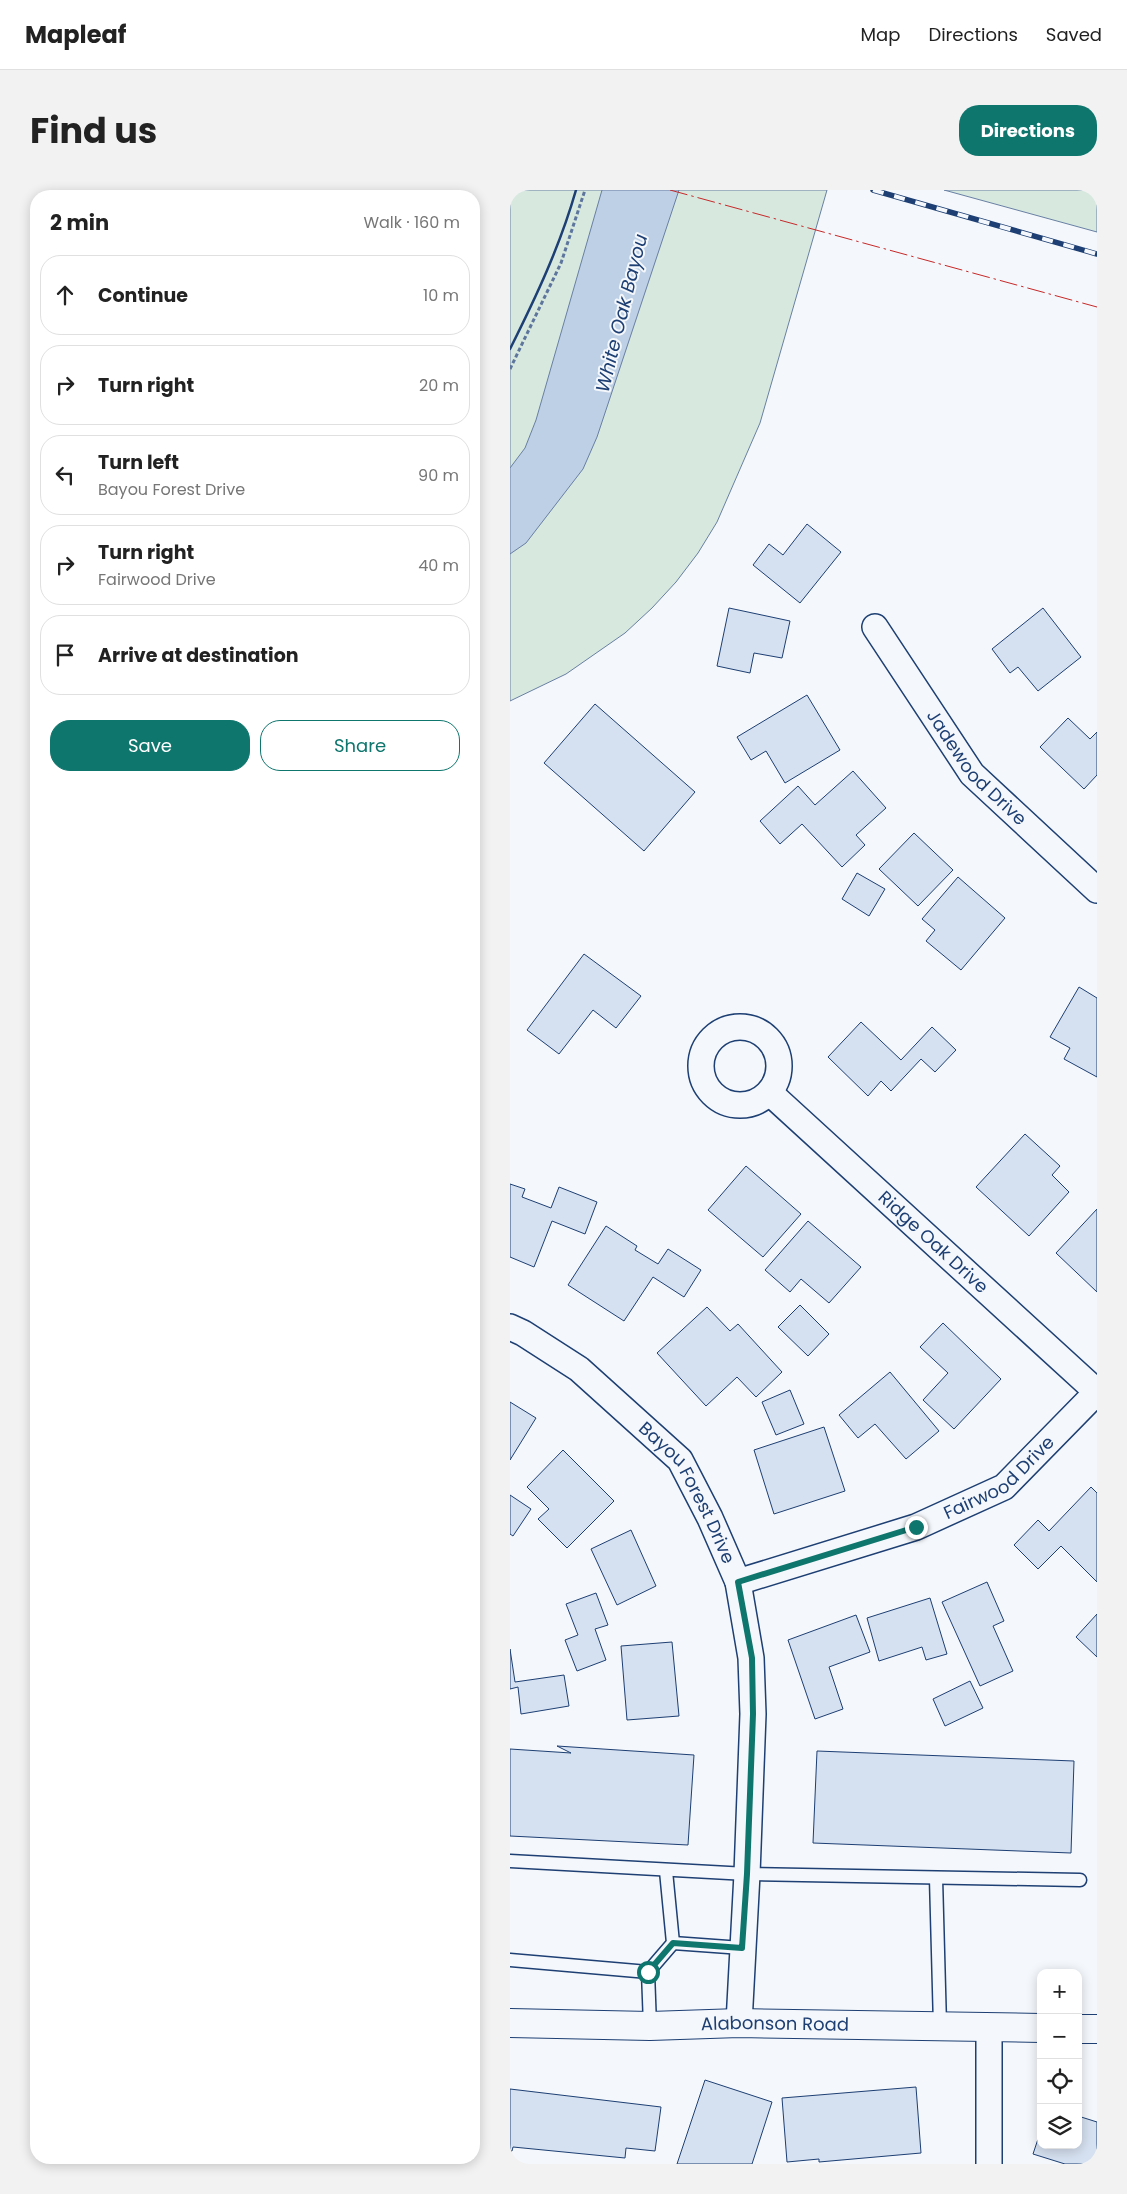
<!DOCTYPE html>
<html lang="en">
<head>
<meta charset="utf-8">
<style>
  :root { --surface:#fff; --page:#f2f2f2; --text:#222; --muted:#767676; --line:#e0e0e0; --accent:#0f766e }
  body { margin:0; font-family:Poppins,sans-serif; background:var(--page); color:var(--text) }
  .controls { position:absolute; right:15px; bottom:15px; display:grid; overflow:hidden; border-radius:10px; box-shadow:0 2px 12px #0003 }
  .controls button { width:45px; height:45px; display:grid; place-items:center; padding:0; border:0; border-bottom:1px solid var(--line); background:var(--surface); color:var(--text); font:25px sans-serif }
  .stop { position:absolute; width:15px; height:15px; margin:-11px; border:4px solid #0f766e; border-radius:50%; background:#fff }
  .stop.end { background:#0f766e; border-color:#fff; box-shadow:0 1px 5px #0008 }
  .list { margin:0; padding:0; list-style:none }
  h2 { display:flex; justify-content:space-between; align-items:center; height:65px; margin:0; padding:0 20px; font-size:21px }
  h2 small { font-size:16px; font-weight:400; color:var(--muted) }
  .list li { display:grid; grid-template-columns:32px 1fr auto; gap:15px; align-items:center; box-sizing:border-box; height:80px; margin:0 10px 10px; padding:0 10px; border:1px solid var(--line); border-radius:20px }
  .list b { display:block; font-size:19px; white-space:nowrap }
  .list p { margin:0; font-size:16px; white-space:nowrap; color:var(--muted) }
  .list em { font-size:16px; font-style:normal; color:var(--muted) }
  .actions { display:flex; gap:10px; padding:15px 20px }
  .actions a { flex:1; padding:11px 0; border:1px solid var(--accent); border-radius:20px; text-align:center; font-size:18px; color:var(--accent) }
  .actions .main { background:var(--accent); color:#fff }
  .icon { flex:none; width:28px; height:28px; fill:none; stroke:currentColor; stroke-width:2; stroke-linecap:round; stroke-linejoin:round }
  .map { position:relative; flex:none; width:587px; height:1974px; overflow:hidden; border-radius:20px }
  header { display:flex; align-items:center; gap:30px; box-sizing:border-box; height:70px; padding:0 25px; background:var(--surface); border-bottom:1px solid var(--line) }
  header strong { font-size:24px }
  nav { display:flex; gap:28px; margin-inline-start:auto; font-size:18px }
  .intro { display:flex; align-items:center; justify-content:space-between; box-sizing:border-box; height:120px; padding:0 30px }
  h1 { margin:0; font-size:35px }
  .button { padding:12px 22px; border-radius:20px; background:var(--accent); color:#fff; font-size:18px; font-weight:700 }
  main { display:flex; gap:30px; padding:0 30px }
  aside { flex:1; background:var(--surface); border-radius:20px; box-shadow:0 2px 12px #0003 }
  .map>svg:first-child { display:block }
  .green { fill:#d7e8df; stroke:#687fa3 }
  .water { fill:#bed0e5; stroke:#687fa3 }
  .building { fill:#d5e0f0; stroke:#1d3f73 }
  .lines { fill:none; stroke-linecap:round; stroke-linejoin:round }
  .lane-casing { stroke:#1d3f73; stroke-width:15 }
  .street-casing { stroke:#1d3f73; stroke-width:28 }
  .secondary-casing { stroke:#1d3f73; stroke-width:30 }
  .path { stroke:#5e769c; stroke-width:3; stroke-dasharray:4 2.5; stroke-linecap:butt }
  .lane { stroke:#f4f7fb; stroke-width:12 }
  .street { stroke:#f4f7fb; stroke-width:25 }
  .secondary { stroke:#f4f7fb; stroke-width:28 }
  .rail-casing { stroke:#1d3f73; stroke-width:5.5 }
  .rail { stroke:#f4f7fb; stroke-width:4; stroke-dasharray:11; stroke-linecap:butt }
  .wall { stroke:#1d3f73; stroke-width:2.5 }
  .power { stroke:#c62828; stroke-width:1; stroke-dasharray:18 4 2.5 4; stroke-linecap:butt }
  .route { stroke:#0f766e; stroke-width:6 }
  .labels { text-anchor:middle; stroke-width:4; stroke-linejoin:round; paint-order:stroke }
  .street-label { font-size:18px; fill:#1d3f73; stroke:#f4f7fb }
  .water-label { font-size:19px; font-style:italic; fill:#1d3f73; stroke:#f4f7fb }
</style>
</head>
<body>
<header>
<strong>Mapleaf</strong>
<nav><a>Map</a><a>Directions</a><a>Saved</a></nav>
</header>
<div class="intro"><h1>Find us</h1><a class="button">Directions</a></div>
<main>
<aside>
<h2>2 min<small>Walk · 160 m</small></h2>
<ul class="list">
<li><svg class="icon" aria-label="ahead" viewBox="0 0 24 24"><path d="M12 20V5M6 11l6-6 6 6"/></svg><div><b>Continue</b></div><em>10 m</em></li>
<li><svg class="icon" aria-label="right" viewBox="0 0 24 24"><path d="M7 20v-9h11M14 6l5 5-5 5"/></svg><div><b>Turn right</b></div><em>20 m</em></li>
<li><svg class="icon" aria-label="left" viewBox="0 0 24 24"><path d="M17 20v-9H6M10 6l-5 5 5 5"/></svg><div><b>Turn left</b><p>Bayou Forest Drive</p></div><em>90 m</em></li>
<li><svg class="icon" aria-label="right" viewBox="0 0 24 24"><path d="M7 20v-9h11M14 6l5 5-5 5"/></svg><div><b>Turn right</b><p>Fairwood Drive</p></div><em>40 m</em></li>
<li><svg class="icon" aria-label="arrive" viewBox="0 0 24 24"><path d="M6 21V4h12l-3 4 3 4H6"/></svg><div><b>Arrive at destination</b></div></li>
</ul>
<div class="actions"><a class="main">Save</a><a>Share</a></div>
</aside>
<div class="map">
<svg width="587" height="1974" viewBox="0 0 587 1974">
  <rect width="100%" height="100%" fill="#f4f7fb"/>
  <g class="green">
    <polygon points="0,0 317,0 250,233 207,332 188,363 166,392 142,418 115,443 56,484 0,511"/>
    <polygon points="434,0 587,0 587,42"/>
  </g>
  <polygon class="water" points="92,0 169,0 87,247 73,279 16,353 0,364 0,278 15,258 26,230"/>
  <g class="building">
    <polygon points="297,334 331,362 290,413 243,375 259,354 273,365"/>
    <polygon points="219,418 280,431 272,468 244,463 240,483 207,476"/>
    <polygon points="533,418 571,467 528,501 508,477 500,483 482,459"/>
    <polygon points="297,505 330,560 275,593 256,561 241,570 227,547"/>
    <polygon points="85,514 185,602 134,661 34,573"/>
    <polygon points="558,528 580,549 587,542 587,585 574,599 530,557"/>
    <polygon points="343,581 376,618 346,645 355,655 332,677 292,634 270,654 250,631 288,596 305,615"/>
    <polygon points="404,643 443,680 408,716 369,679"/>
    <polygon points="347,683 375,699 359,726 332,709"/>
    <polygon points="448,687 495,728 451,780 416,751 425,740 412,729"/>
    <polygon points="74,764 131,806 106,838 83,820 49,864 17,840"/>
    <polygon points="569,797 587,808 587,887 554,869 560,858 540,847"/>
    <polygon points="351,832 391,870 422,837 446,860 425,882 411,869 381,901 371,891 358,906 318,867"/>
    <polygon points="515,944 550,976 542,985 559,1002 519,1046 466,997"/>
    <polygon points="236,976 291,1024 253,1067 198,1020"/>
    <polygon points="0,994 15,999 12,1007 41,1018 49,997 87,1012 75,1044 42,1031 24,1077 0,1067"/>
    <polygon points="587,1019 587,1102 546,1063"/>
    <polygon points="298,1031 351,1077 319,1113 291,1089 280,1102 255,1080"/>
    <polygon points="96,1036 127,1056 125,1060 148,1074 158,1059 191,1080 174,1107 143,1087 114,1131 58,1095"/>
    <polygon points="290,1115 319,1144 298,1166 268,1137"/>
    <polygon points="197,1117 220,1141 228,1134 272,1182 246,1207 227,1187 196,1216 147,1163"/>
    <polygon points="433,1133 491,1189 444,1239 413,1210 438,1183 410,1157"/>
    <polygon points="380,1182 429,1241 396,1269 365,1234 348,1248 329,1225"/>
    <polygon points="280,1200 294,1234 266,1245 252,1212"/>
    <polygon points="0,1212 26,1228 0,1270"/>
    <polygon points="314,1237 335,1301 264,1324 244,1260"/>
    <polygon points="53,1260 104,1311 57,1358 28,1329 39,1319 17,1297"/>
    <polygon points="581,1297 587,1303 587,1392 551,1356 528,1379 504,1355 528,1330 539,1341"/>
    <polygon points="0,1305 21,1319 3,1346 0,1344"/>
    <polygon points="121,1340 146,1396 107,1415 81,1359"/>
    <polygon points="477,1392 494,1431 483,1436 503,1481 470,1496 432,1412"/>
    <polygon points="86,1403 98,1435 85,1439 96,1470 67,1481 55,1450 68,1445 56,1414"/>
    <polygon points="420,1408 437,1464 416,1470 412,1457 369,1471 357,1428"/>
    <polygon points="587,1424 587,1467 566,1447"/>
    <polygon points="346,1425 360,1462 319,1477 333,1519 305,1529 278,1450"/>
    <polygon points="162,1452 169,1526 117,1530 111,1456"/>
    <polygon points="0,1459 5,1492 54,1485 59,1516 11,1524 8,1497 0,1499"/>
    <polygon points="460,1491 473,1518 435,1536 423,1509"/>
    <polygon points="47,1556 184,1565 178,1655 0,1646 0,1559 61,1563"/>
    <polygon points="307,1561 564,1571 561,1663 303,1653"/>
    <polygon points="195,1890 262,1912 242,1974 167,1974"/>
    <polygon points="406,1897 411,1963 309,1972 309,1969 277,1972 272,1908"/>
    <polygon points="0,1899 151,1917 145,1961 116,1958 115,1968 3,1957 2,1961 0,1961"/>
    <polygon points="568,1926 587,1932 587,1974 555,1974 523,1964 531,1940 531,1955 568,1955"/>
  </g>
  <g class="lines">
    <defs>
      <g id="lane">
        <polyline points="0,1671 237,1684 570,1690"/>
        <polyline points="426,1688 430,1836"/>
        <polyline points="163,1753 232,1758"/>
        <polyline points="0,1770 138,1782 163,1753 156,1681"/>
        <polyline points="138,1782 140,1836"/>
      </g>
      <g id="street">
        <path id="s1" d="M365 437 462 584 587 700"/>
        <circle cx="230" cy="876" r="39"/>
        <path id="s2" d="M260 903 587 1202"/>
        <path id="s3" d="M0 1137 13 1143 69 1179 170 1270 200 1328 228 1392 241 1468 243 1524 237 1684 229 1833"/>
        <path id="s4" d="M228 1392 406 1337 494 1297 587 1202"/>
        <polyline points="479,1837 479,1974"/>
      </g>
      <g id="secondary">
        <path id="s5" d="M0 1833 140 1836 229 1833 531 1838"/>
        <polyline points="568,1839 587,1839"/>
      </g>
    </defs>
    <use href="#lane" class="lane-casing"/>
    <use href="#street" class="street-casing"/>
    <use href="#secondary" class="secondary-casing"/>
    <polyline class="path" points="0,179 51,73 75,0"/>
    <use href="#lane" class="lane"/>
    <use href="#street" class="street"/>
    <use href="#secondary" class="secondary"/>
    <defs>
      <polyline id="rail" points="363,0 587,64"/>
    </defs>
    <use href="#rail" class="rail-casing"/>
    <use href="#rail" class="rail"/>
    <path class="wall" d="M0 159C26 107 50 56 66 0"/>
    <polyline class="power" points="160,0 587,117"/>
  </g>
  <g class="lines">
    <polyline class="route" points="138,1782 163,1753 232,1758 237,1684 243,1524 242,1468 228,1392 406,1337"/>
  </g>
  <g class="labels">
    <g class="street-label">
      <text dy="6" stroke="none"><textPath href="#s1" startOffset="174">Jadewood Drive</textPath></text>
      <text dy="6" stroke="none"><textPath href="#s2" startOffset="221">Ridge Oak Drive</textPath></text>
      <text dy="6" stroke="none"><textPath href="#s4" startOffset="284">Fairwood Drive</textPath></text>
      <text dy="6" stroke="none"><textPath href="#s3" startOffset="248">Bayou Forest Drive</textPath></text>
      <text dy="6" stroke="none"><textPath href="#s5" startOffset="265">Alabonson Road</textPath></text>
    </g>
    <g class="water-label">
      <text transform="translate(111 123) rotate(-76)" y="7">White Oak Bayou</text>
    </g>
  </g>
</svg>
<div class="controls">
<button>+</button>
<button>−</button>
<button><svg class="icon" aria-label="locate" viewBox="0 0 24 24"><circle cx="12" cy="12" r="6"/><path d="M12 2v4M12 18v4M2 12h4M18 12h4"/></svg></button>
<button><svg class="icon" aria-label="layers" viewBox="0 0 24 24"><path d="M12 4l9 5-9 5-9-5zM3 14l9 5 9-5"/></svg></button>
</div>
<div class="stop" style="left:138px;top:1782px"></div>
<div class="stop end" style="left:406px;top:1337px"></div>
</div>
</main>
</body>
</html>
